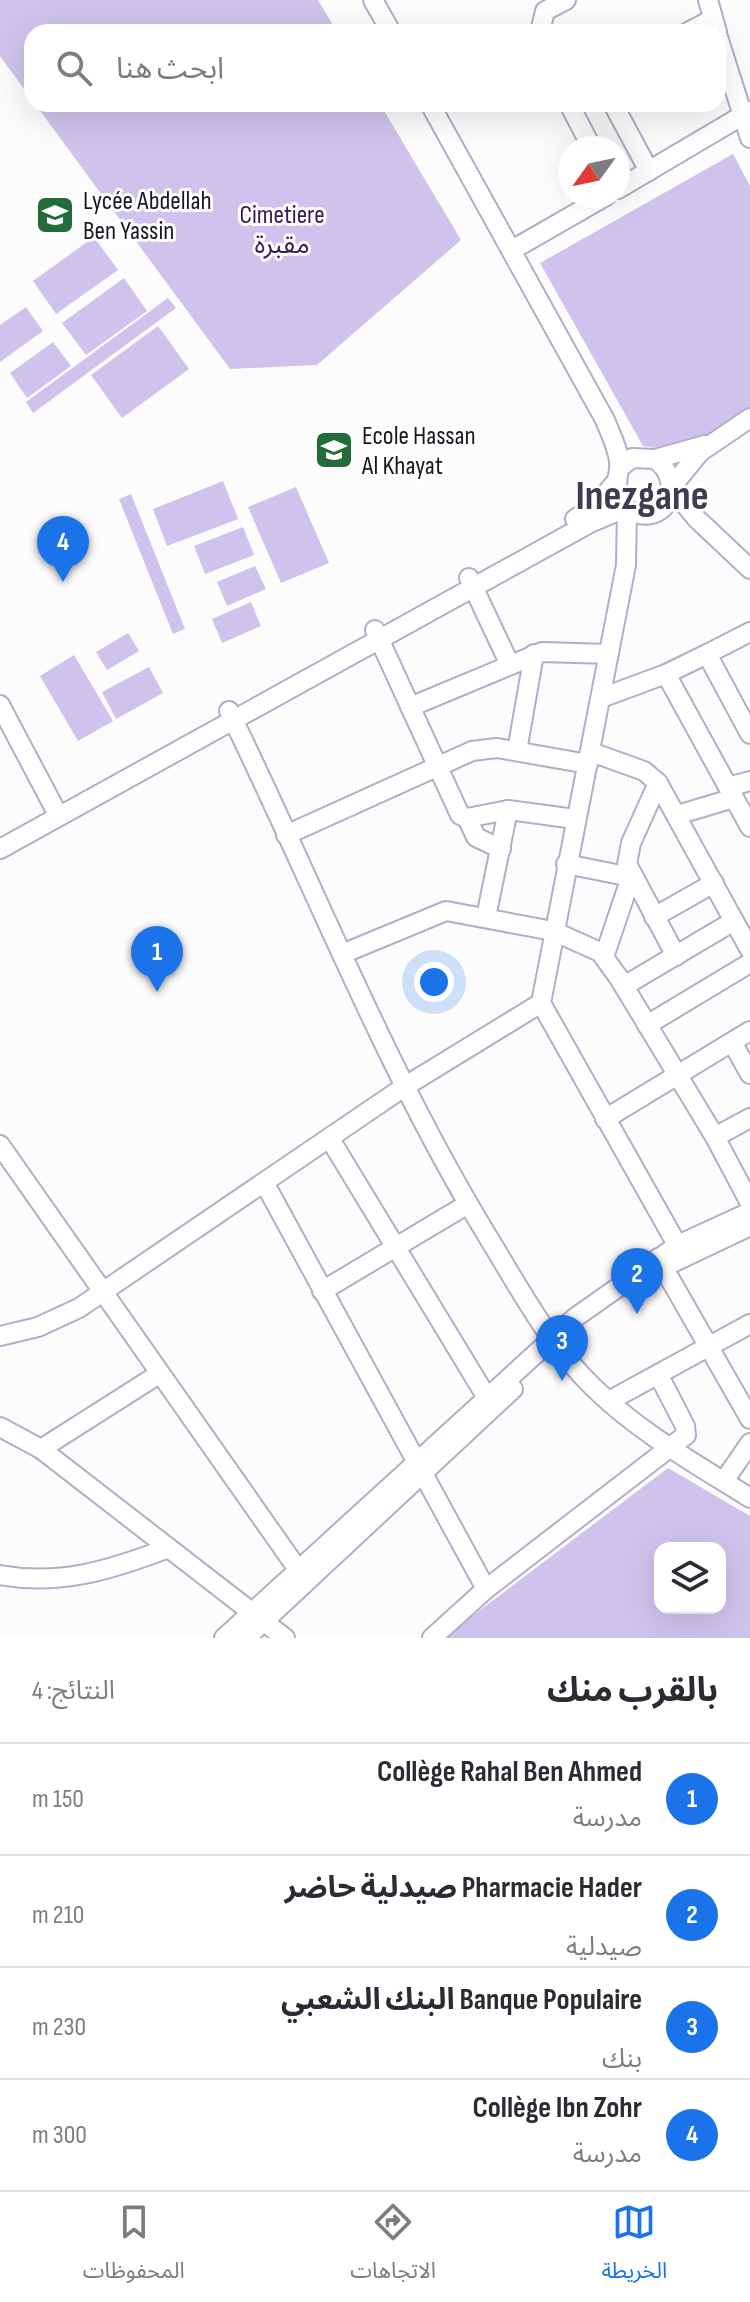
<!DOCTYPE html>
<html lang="ar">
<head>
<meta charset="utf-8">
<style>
  :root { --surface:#fff; --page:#f7f7f7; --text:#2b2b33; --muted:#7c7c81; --line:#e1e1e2; --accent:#1a73e8 }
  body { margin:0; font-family:"Sofia Sans Condensed","Noto Sans Arabic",sans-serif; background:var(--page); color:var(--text); direction:rtl }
  .controls { position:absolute; right:24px; bottom:24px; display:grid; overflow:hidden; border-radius:16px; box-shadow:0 8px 32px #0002 }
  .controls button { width:72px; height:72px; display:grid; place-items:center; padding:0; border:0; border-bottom:2px solid var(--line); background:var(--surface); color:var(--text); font:40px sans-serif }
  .compass { position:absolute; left:558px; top:136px; width:72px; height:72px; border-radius:50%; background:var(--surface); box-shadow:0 8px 32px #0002; rotate:237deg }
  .you { position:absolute; left:434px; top:982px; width:28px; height:28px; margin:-20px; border:6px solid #fff; border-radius:50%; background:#1a73e8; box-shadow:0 0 0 12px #1a73e833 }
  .badge { display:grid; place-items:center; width:52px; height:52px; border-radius:50%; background:var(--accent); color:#fff; font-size:26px; font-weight:700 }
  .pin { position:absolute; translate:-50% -66px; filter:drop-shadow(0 2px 4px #0008) }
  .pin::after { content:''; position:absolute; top:42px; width:28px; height:24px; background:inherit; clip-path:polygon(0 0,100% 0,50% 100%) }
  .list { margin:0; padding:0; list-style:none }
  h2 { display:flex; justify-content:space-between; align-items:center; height:104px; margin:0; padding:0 32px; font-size:34px }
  h2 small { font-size:26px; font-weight:400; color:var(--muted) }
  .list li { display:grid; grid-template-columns:52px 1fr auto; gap:24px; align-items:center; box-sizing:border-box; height:112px; padding:0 32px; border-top:2px solid var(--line) }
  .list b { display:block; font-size:30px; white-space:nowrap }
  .list p { margin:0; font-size:26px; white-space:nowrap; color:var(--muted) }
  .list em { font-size:26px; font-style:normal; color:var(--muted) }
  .icon { flex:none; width:44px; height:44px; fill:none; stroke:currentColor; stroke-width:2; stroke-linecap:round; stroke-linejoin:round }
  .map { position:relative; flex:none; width:750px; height:1638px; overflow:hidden; direction:ltr }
  .search { position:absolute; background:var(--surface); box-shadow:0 8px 32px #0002; left:24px; right:24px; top:24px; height:88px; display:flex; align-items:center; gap:20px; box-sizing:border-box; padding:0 28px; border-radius:24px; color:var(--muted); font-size:30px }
  .sheet { height:552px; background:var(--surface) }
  nav { display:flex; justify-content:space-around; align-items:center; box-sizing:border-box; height:112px; border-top:2px solid var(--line); background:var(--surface); font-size:22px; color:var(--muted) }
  nav a { display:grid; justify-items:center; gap:4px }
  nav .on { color:var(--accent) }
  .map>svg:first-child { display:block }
  .green { fill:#cfc3ed; fill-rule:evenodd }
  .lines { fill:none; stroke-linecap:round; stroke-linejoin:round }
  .minor-casing { stroke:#b4acc9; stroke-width:22 }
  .minor { stroke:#fff; stroke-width:18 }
  .labels { text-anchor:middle; stroke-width:6; stroke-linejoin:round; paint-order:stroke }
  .poi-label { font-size:26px; fill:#1a1721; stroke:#fff; text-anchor:start }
  .park-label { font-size:26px; fill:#311d51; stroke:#fff }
  .town-label { font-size:42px; font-weight:bold; fill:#413a52; stroke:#fff }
</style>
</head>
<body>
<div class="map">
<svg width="750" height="1638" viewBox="0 0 750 1638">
  <rect width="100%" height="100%" fill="#fcfcfc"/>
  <g class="green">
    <polygon points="0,0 318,0 337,32 32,32 32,100 0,56"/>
    <polygon points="35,104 380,104 461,240 317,365 230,369"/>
    <polygon points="733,154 750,186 750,413 684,452 643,446 540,263"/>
    <polygon points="94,237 118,270 56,314 33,281"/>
    <polygon points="124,278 147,311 86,355 62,323"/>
    <polygon points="168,298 176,308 33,413 26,402"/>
    <polygon points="26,307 43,331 0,362 0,325"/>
    <polygon points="158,326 189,369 122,418 91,375"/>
    <polygon points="53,342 71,366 27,398 10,373"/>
    <polygon points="223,481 238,519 167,546 153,509"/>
    <polygon points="296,487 329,563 281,583 248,507"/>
    <polygon points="131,494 185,629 173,634 119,499"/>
    <polygon points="243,527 254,555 205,574 194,546"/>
    <polygon points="255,566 266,589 227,606 217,582"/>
    <polygon points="251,602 261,626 222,643 212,619"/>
    <polygon points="128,633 139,651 107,670 96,652"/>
    <polygon points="74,655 113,721 78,741 40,676"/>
    <polygon points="149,667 163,693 116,719 102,692"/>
    <path d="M668 1468 750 1516V1638H443ZM660 1548H720V1608H660Z"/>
  </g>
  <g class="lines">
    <defs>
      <g id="minor">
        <polyline points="373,0 391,32"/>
        <polyline points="708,0 717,32"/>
        <polyline points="540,32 545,11 566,0"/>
        <polyline points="688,32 713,19"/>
        <polyline points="718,37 750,138"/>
        <path d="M430 104 605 420C610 433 621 454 619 468 617 487 610 505 635 513 670 524 684 479 655 459L632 458 619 468"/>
        <polyline points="569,104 592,148"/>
        <polyline points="613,104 649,171"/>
        <polyline points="618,189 750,111"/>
        <polyline points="512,250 606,196"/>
        <polyline points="655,459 705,445"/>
        <polyline points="673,485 700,452 750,418"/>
        <polyline points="672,488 696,518 750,569"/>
        <polyline points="575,519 597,505 614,484"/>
        <polyline points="469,578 510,665"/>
        <polyline points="375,630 460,815 467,818 508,810 575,819"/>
        <polyline points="750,632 707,654 750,734"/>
        <polyline points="707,654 666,674 750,827"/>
        <polyline points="601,698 666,674"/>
        <polyline points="0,705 55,809"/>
        <polyline points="410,707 542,652 609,654"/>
        <path d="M229 711C315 887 386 1070 488 1237 520 1289 548 1343 592 1386 637 1431 696 1464 750 1498"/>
        <polyline points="517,751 534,654"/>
        <polyline points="591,752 644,771 658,783 750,950"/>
        <polyline points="658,783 631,843 627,864 676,956"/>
        <polyline points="728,787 750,781"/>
        <polyline points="677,815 734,798"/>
        <polyline points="467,818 476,837 501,849"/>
        <polyline points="286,835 472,751 497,748 588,764"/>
        <polyline points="0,849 588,524 625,508"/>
        <polyline points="566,864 631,877 604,957"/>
        <polyline points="486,917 508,810"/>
        <polyline points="654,917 714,883"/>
        <polyline points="342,954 446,911 553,931 600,952 619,978 715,1137 750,1203"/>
        <polyline points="624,986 734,921"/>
        <polyline points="541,1003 626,565 627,509"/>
        <polyline points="647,1025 750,963"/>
        <polyline points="732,1042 750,1074"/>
        <polyline points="605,1119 750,1031"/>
        <polyline points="715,1137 750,1118"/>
        <polyline points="330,1139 492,1406"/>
        <polyline points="0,1145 306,1581"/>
        <polyline points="265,1184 486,1589"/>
        <polyline points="658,1258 750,1419"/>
        <polyline points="674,1262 750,1226"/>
        <polyline points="322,1291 468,1204"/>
        <polyline points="0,1336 38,1327 79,1308 404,1087 541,1003 684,1257"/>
        <polyline points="609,1401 750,1324"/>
        <polyline points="0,1427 41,1449 285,1638"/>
        <polyline points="41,1449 159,1374"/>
        <polyline points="724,1481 750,1443"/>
        <path d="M0 1575C60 1586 110 1570 166 1549"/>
        <polyline points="224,1638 576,1317 678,1245 750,1212"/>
        <polyline points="246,1638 513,1389"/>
        <polyline points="432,1638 486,1589 686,1435 685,1426 658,1374"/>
      </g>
    </defs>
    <use href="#minor" class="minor-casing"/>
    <use href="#minor" class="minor"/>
  </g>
  <defs>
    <symbol id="school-square" viewBox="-11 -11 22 22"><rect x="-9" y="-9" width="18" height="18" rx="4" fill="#236c39" stroke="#fff"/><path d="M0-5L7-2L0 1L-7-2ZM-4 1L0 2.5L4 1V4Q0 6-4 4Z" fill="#fff"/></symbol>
  </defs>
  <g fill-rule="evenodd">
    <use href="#school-square" x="33" y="193" width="44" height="44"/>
    <use href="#school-square" x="312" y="428" width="44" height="44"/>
  </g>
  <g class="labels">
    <g class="poi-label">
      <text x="83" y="209">Lycée Abdellah<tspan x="83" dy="30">Ben Yassin</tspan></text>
      <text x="362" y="444">Ecole Hassan<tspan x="362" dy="30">Al Khayat</tspan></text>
    </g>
    <g class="park-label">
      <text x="282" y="223">Cimetiere<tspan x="282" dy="30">مقبرة</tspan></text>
    </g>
    <g class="town-label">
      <text x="642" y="509">Inezgane</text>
    </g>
  </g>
</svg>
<div class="controls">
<button><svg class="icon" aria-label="layers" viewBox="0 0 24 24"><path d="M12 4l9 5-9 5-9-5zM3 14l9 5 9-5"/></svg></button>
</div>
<svg class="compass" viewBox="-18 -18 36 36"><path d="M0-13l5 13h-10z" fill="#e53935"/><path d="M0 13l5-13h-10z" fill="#7c7c81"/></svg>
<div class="you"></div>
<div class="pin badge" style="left:157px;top:992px">1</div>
<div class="pin badge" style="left:637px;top:1314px">2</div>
<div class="pin badge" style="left:562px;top:1381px">3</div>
<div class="pin badge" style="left:63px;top:582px">4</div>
<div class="search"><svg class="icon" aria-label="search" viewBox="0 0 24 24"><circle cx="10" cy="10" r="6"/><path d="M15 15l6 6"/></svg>ابحث هنا</div>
</div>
<section class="sheet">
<h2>بالقرب منك<small>النتائج: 4</small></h2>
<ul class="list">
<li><span class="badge">1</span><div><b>Collège Rahal Ben Ahmed</b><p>مدرسة</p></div><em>150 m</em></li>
<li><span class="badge">2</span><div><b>Pharmacie Hader صيدلية حاضر</b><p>صيدلية</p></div><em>210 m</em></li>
<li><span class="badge">3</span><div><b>Banque Populaire البنك الشعبي</b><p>بنك</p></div><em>230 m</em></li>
<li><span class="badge">4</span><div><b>Collège Ibn Zohr</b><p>مدرسة</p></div><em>300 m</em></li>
</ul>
</section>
<nav>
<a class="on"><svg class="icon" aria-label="map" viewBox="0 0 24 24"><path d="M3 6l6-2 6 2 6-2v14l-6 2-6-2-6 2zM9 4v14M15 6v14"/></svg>الخريطة</a>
<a><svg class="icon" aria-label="directions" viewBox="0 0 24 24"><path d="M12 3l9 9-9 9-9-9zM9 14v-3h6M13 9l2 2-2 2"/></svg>الاتجاهات</a>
<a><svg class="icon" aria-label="saved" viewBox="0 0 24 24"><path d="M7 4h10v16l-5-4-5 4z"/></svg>المحفوظات</a>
</nav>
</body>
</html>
